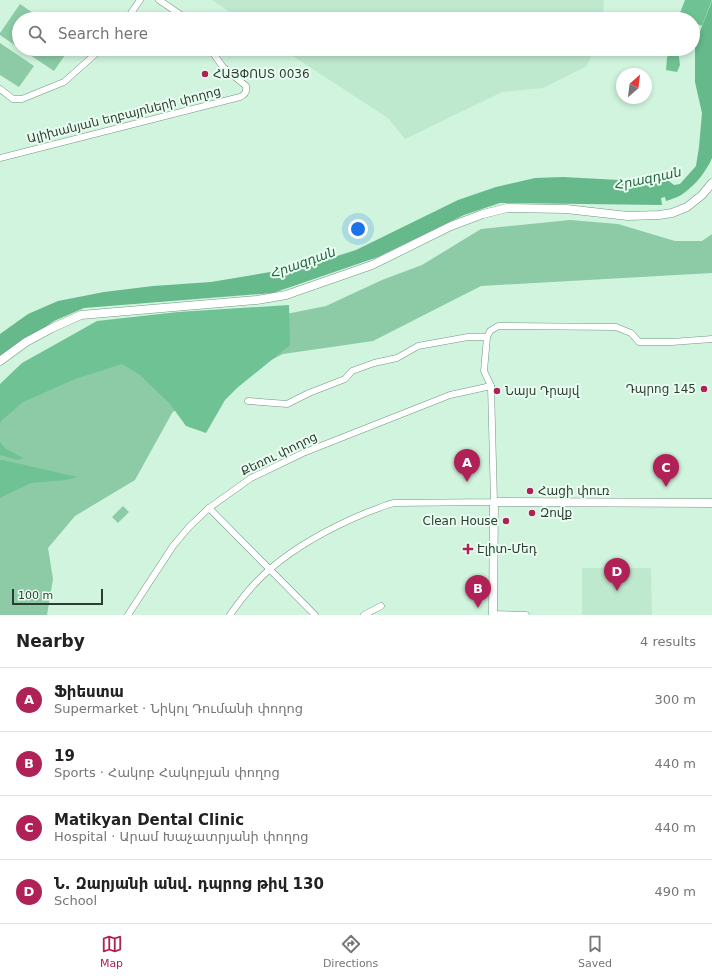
<!DOCTYPE html>
<html lang="en">
<head>
<meta charset="utf-8">
<style>
  :root { --surface:#fff; --page:#f6f6f6; --text:#222; --muted:#767676; --line:#e0e0e0; --accent:#b02157 }
  body { margin:0; font-family:"DejaVu Sans","Noto Sans Armenian",sans-serif; background:var(--page); color:var(--text) }
  .compass { position:absolute; left:616px; top:68px; width:36px; height:36px; border-radius:50%; background:var(--surface); box-shadow:0 2px 6px #0003; rotate:28deg }
  .scale { position:absolute; left:12px; bottom:10px; width:91px; box-sizing:border-box; padding-left:4px; border:2px solid #2e3d34; border-top:0; font-size:11px; line-height:14px; white-space:nowrap; color:#2e3d34; -webkit-text-stroke:3px #e8fdf0; paint-order:stroke }
  .you { position:absolute; left:358px; top:229px; width:14px; height:14px; margin:-10px; border:3px solid #fff; border-radius:50%; background:#1a73e8; box-shadow:0 0 0 6px #1a73e833 }
  .badge { display:grid; place-items:center; width:26px; height:26px; border-radius:50%; background:var(--accent); color:#fff; font-size:13px; font-weight:700 }
  .pin { position:absolute; translate:-50% -33px; filter:drop-shadow(0 1px 2px #0008) }
  .pin::after { content:''; position:absolute; top:21px; width:14px; height:12px; background:inherit; clip-path:polygon(0 0,100% 0,50% 100%) }
  .list { margin:0; padding:0; list-style:none }
  h2 { display:flex; justify-content:space-between; align-items:center; height:52px; margin:0; padding:0 16px; font-size:17px }
  h2 small { font-size:13px; font-weight:400; color:var(--muted) }
  .list li { display:grid; grid-template-columns:26px 1fr auto; gap:12px; align-items:center; box-sizing:border-box; height:64px; padding:0 16px; border-top:1px solid var(--line) }
  .list b { display:block; font-size:15px; white-space:nowrap }
  .list p { margin:0; font-size:13px; white-space:nowrap; color:var(--muted) }
  .list em { font-size:13px; font-style:normal; color:var(--muted) }
  .icon { flex:none; width:22px; height:22px; fill:none; stroke:currentColor; stroke-width:2; stroke-linecap:round; stroke-linejoin:round }
  .map { position:relative; flex:none; width:712px; height:615px; overflow:hidden }
  .search { position:absolute; background:var(--surface); box-shadow:0 2px 6px #0003; left:12px; right:12px; top:12px; height:44px; display:flex; align-items:center; gap:10px; box-sizing:border-box; padding:0 14px; border-radius:22px; color:var(--muted); font-size:15px }
  .sheet { height:308px; background:var(--surface) }
  nav { display:flex; justify-content:space-around; align-items:center; box-sizing:border-box; height:56px; border-top:1px solid var(--line); background:var(--surface); font-size:11px; color:var(--muted) }
  nav a { display:grid; justify-items:center; gap:2px }
  nav .on { color:var(--accent) }
  .map>svg:first-child { display:block }
  .built { fill:#bee9ce }
  .green { fill:#8ccba6 }
  .forest { fill:#6fc294 }
  .water { fill:#65b98b }
  .lines { fill:none; stroke-linecap:round; stroke-linejoin:round }
  .minor-casing { stroke:#749681; stroke-width:7 }
  .tertiary-casing { stroke:#749681; stroke-width:9 }
  .minor { stroke:#fff; stroke-width:6 }
  .tertiary { stroke:#fff; stroke-width:8 }
  .poi-dot { fill:#b02157; stroke:#e8fdf0; stroke-width:1.5 }
  .labels { text-anchor:middle; stroke-width:4; stroke-linejoin:round; paint-order:stroke }
  .poi-label { font-size:12px; fill:#2e3d34; stroke:#e8fdf0; text-anchor:start }
  .street-label { font-size:12px; fill:#2e3d34; stroke:#e8fdf0 }
  .water-label { font-size:13px; font-style:italic; fill:#286545; stroke:#e8fdf0 }
</style>
</head>
<body>
<div class="map">
<svg width="712" height="615" viewBox="0 0 712 615">
  <rect width="100%" height="100%" fill="#d0f4de"/>
  <g class="built">
    <polygon points="212,0 604,0 603,19 240,19"/>
    <polygon points="282,49 594,49 587,66 543,88 502,92 405,139 388,118"/>
    <polygon points="582,568 651,568 652,615 582,615"/>
  </g>
  <g class="green">
    <polygon points="20,4 42,19 19,19 19,48 0,35 0,33"/>
    <polygon points="0,43 34,66 19,87 0,75"/>
    <polygon points="21,49 69,49 54,71"/>
    <polygon points="570,220 618,224 675,241 702,241 712,234 712,273 481,286 373,341 283,354 240,376 213,376 172,413 135,480 75,516 48,548 53,579 47,615 0,615 0,397 276,316 326,306 382,280 422,265 481,229"/>
    <polygon points="123,506 129,512 118,523 112,517"/>
  </g>
  <g class="forest">
    <polygon points="685,0 712,0 702,26 693,22 693,19 678,18"/>
    <polygon points="670,49 680,49 678,49 680,65 677,72 666,70 667,58"/>
    <polygon points="289,305 290,345 237,388 225,400 206,433 186,426 170,404 140,375 122,364 75,379 23,402 1,421 0,424 0,384 22,363 97,321 178,312"/>
    <polygon points="0,442 6,449 23,458 18,460 0,455"/>
    <polygon points="0,460 3,460 77,477 66,480 31,483 0,498"/>
  </g>
  <path class="water" d="M712 1V158C706 172 696 184 684 193 679 197 672 199 666 201L665 197 661 198 662 205 500 203 464 215 378 257 273 293 84 308 54 321 0 358V334L28 314 58 301 104 292 153 286 211 282 306 266 356 250 458 200 496 187 535 178 563 177 639 181 660 174 674 185 680 184 696 166 699 147 702 113 695 82V44Z"/>
  <g class="lines">
    <defs>
      <g id="minor">
        <polyline points="159,0 187,19"/>
        <polyline points="127,19 140,0"/>
        <polyline points="0,89 13,99 22,99 64,82 101,49"/>
        <path d="M0 158 240 97C245 95 247 91 246 86L223 67 210 49"/>
        <polyline points="248,401 287,404 309,393 345,379 352,371 374,363 397,358 418,346 468,337 487,337"/>
        <polyline points="209,508 315,615"/>
        <polyline points="493,614 526,615"/>
        <polyline points="128,615 173,546 189,527 209,508 251,478 303,453 450,395 491,386"/>
        <path d="M230 615C241 599 256 581 270 569 298 545 334 526 368 512 377 509 385 505 394 503L494 502 491 386 484 371 487 337 490 331 498 326 616 327 631 333 639 342H672L712 339"/>
        <polyline points="364,615 381,606"/>
      </g>
      <g id="tertiary">
        <polyline points="0,361 26,342 52,328 81,315 257,300 286,295 352,272 372,265 451,226 483,214 507,208 566,209 628,216 659,215 672,213 687,207 702,195 712,183"/>
        <polyline points="493,615 494,502 712,503"/>
      </g>
    </defs>
    <use href="#minor" class="minor-casing"/>
    <use href="#tertiary" class="tertiary-casing"/>
    <use href="#minor" class="minor"/>
    <use href="#tertiary" class="tertiary"/>
  </g>
  <g class="poi-dot">
    <circle cx="205" cy="74" r="4"/>
    <circle cx="704" cy="389" r="4"/>
    <circle cx="497" cy="391" r="4"/>
    <circle cx="530" cy="491" r="4"/>
    <circle cx="532" cy="513" r="4"/>
    <circle cx="506" cy="521" r="4"/>
    <path d="M466 543h4v4h4v4h-4v4h-4v-4h-4v-4h4z"/>
  </g>
  <g class="labels">
    <g class="poi-label">
      <text x="213" y="78">ՀԱՅՓՈՍՏ 0036</text>
      <text x="696" y="393" text-anchor="end">Դպրոց 145</text>
      <text x="505" y="395">Նայս Դրայվ</text>
      <text x="538" y="495">Հացի փուռ</text>
      <text x="540" y="517">Զովք</text>
      <text x="498" y="525" text-anchor="end">Clean House</text>
      <text x="477" y="553">Էլիտ-Մեդ</text>
    </g>
    <g class="street-label">
      <text transform="translate(124 115) rotate(-14)" y="4">Ալիխանյան եղբայրների փողոց</text>
      <text transform="translate(279 454) rotate(-26)" y="4">Քեռու փողոց</text>
    </g>
    <g class="water-label">
      <text transform="translate(648 178) rotate(-12)" y="5">Հրազդան</text>
      <text transform="translate(303 262) rotate(-20)" y="5">Հրազդան</text>
    </g>
  </g>
</svg>
<svg class="compass" viewBox="-18 -18 36 36"><path d="M0-13l5 13h-10z" fill="#e53935"/><path d="M0 13l5-13h-10z" fill="#767676"/></svg>
<div class="scale">100 m</div>
<div class="you"></div>
<div class="pin badge" style="left:467px;top:482px">A</div>
<div class="pin badge" style="left:478px;top:608px">B</div>
<div class="pin badge" style="left:666px;top:487px">C</div>
<div class="pin badge" style="left:617px;top:591px">D</div>
<div class="search"><svg class="icon" aria-label="search" viewBox="0 0 24 24"><circle cx="10" cy="10" r="6"/><path d="M15 15l6 6"/></svg>Search here</div>
</div>
<section class="sheet">
<h2>Nearby<small>4 results</small></h2>
<ul class="list">
<li><span class="badge">A</span><div><b>Ֆիեստա</b><p>Supermarket · Նիկոլ Դումանի փողոց</p></div><em>300 m</em></li>
<li><span class="badge">B</span><div><b>19</b><p>Sports · Հակոբ Հակոբյան փողոց</p></div><em>440 m</em></li>
<li><span class="badge">C</span><div><b>Matikyan Dental Clinic</b><p>Hospital · Արամ Խաչատրյանի փողոց</p></div><em>440 m</em></li>
<li><span class="badge">D</span><div><b>Ն. Զարյանի անվ. դպրոց թիվ 130</b><p>School</p></div><em>490 m</em></li>
</ul>
</section>
<nav>
<a class="on"><svg class="icon" aria-label="map" viewBox="0 0 24 24"><path d="M3 6l6-2 6 2 6-2v14l-6 2-6-2-6 2zM9 4v14M15 6v14"/></svg>Map</a>
<a><svg class="icon" aria-label="directions" viewBox="0 0 24 24"><path d="M12 3l9 9-9 9-9-9zM9 14v-3h6M13 9l2 2-2 2"/></svg>Directions</a>
<a><svg class="icon" aria-label="saved" viewBox="0 0 24 24"><path d="M7 4h10v16l-5-4-5 4z"/></svg>Saved</a>
</nav>
</body>
</html>
